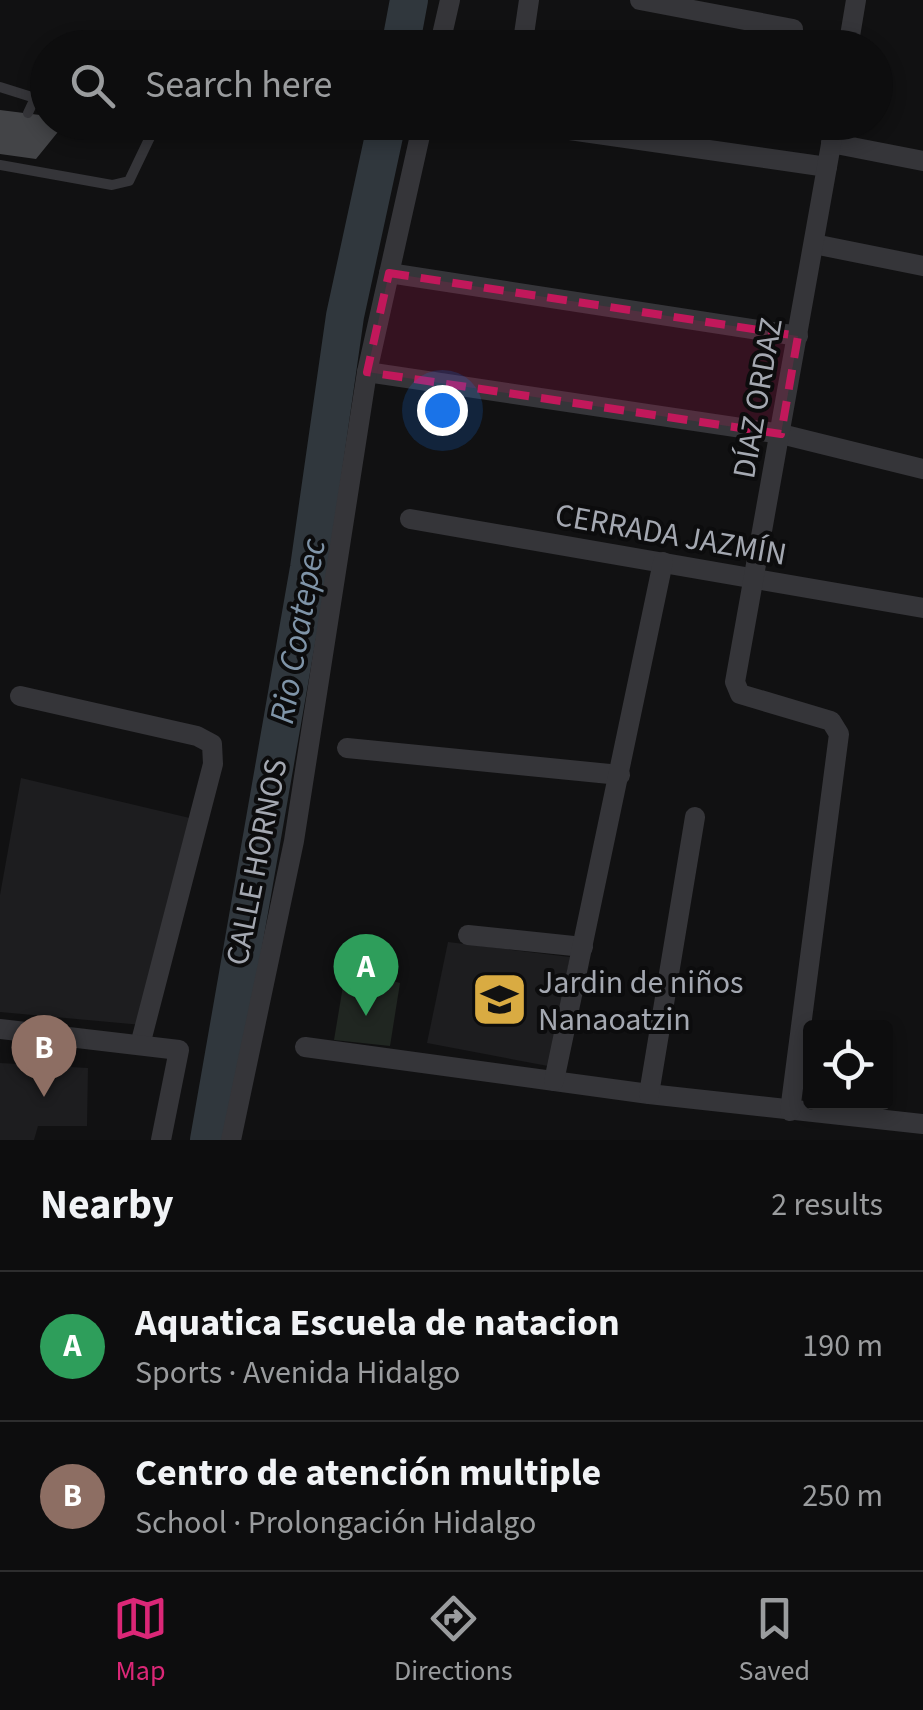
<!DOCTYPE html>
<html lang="en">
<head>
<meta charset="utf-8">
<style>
  :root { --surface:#0d0d0e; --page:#161617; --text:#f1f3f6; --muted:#9a9c9e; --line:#2d2d2e; --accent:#db2777 }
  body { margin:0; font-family:"Source Sans 3",sans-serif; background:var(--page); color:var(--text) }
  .controls { position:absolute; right:30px; bottom:30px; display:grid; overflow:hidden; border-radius:10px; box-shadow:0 5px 15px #0003 }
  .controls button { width:90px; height:90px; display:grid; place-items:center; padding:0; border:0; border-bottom:2px solid var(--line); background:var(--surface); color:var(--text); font:50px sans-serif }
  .you { position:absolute; left:442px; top:410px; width:35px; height:35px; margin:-25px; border:8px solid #fff; border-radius:50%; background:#1a73e8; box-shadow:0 0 0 15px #1a73e833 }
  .badge { display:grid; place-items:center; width:65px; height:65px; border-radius:50%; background:var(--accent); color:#fff; font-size:32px; font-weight:700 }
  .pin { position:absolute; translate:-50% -82px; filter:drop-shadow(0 2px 5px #0008) }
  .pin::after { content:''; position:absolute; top:52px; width:35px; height:30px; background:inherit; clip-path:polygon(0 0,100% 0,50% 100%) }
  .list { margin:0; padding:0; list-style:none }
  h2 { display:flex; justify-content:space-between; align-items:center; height:130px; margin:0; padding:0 40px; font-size:42px }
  h2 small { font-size:32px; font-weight:400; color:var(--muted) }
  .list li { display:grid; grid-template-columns:65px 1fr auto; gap:30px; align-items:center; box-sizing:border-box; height:150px; padding:0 40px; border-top:2px solid var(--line) }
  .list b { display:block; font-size:38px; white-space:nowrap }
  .list p { margin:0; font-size:32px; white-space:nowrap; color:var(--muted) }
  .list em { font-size:32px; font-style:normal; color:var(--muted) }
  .icon { flex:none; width:55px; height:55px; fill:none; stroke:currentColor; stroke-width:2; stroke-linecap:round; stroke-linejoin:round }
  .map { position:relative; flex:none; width:923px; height:1140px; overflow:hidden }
  .search { position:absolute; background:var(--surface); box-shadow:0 5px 15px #0003; left:30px; right:30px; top:30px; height:110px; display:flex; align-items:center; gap:25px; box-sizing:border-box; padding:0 35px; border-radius:55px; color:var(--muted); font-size:38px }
  .sheet { height:430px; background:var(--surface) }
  nav { display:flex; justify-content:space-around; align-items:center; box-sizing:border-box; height:140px; border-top:2px solid var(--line); background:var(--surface); font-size:28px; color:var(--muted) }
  nav a { display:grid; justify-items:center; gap:5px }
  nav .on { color:var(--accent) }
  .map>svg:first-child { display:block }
  .built { fill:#1d1d1f }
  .green { fill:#202621 }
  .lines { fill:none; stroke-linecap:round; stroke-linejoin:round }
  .river { stroke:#30373d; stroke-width:38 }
  .building { fill:#434447 }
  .lane { stroke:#353539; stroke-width:10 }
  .street { stroke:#353539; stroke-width:20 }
  .marked { fill:#c2185b; fill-opacity:0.2; stroke:#c2185b; stroke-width:8; stroke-dasharray:20 12; stroke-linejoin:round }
  .labels { text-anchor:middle; stroke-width:8; stroke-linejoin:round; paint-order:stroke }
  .street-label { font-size:32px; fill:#a4a8b1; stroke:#0c0c0d }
  .poi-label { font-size:32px; fill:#a4a8b1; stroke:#0c0c0d; text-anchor:start }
  .water-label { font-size:35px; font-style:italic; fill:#7f94a8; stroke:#0c0c0d }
</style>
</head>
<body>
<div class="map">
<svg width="923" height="1140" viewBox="0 0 923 1140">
  <rect width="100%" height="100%" fill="#111112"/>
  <g class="built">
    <polygon points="21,778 194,819 142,1025 0,1012 0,895"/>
    <polygon points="448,942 570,957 548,1066 427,1043"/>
    <polygon points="0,1063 88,1068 87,1126 38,1126 34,1140 0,1140"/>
  </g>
  <polygon class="green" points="346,968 400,983 390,1046 334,1040"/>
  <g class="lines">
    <g class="river">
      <polyline points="400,48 409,0"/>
      <polyline points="209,1140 309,568 345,316 387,122"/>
    </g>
  </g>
  <polygon class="building" points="0,110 48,116 48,122 66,122 36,159 0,154"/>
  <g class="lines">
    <g class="lane">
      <polyline points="0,87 35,98 28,113"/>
      <polyline points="0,165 112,185 129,181 152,133 150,122"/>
    </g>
    <g class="street">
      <polyline points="640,0 793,29 791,48"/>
      <polyline points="439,48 450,0"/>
      <polyline points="522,48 529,0"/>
      <polyline points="848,48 856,0"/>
      <polyline points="514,122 827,167"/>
      <polyline points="831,143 923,161"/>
      <polyline points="814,244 923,266"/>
      <polyline points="389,273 798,336"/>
      <polyline points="367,372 781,434 923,469"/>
      <polyline points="410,519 923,608"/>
      <polyline points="20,696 197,736 212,744 213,764 140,1045"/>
      <polyline points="347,748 620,775"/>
      <polyline points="468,935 583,947"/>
      <polyline points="0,1029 179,1050 161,1140"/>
      <polyline points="305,1047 649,1094 923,1124"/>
      <polyline points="554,1081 663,562"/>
      <polyline points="649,1094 695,817"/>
      <polyline points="790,1111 839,734 831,721 740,694 735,682 835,122"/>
      <polyline points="231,1140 294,841 367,372 423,122"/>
    </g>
  </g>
  <path class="marked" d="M389 273 798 336 781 434 367 372Z"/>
  <defs>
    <symbol id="school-square" viewBox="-11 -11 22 22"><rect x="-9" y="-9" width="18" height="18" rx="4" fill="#d9ab42" stroke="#0c0c0d"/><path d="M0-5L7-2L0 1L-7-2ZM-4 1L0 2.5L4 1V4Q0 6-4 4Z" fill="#111"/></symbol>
  </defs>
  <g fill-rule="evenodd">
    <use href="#school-square" x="468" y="968" width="63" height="63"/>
  </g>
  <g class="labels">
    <g class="street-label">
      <text transform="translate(757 398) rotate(-80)" y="11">DÍAZ ORDAZ</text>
      <text transform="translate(671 534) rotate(10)" y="11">CERRADA JAZMÍN</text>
      <text transform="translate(256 862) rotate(-79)" y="11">CALLE HORNOS</text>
    </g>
    <g class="poi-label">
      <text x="538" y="993">Jardin de niños<tspan x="538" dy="37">Nanaoatzin</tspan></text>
    </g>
    <g class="water-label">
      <text transform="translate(297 631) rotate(-80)" y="12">Rio Coatepec</text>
    </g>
  </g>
</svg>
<div class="controls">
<button><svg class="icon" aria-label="locate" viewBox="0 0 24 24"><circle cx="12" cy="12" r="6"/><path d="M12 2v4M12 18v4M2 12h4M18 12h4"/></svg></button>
</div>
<div class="you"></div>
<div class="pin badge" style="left:366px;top:1016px;background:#2e9e5b">A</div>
<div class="pin badge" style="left:44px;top:1097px;background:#8d6e63">B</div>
<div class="search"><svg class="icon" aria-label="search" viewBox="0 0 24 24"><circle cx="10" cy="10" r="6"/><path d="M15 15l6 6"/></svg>Search here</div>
</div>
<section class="sheet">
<h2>Nearby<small>2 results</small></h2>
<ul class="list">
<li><span class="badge" style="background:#2e9e5b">A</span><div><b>Aquatica Escuela de natacion</b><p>Sports · Avenida Hidalgo</p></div><em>190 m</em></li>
<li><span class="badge" style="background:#8d6e63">B</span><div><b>Centro de atención multiple</b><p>School · Prolongación Hidalgo</p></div><em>250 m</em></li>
</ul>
</section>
<nav>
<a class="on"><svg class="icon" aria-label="map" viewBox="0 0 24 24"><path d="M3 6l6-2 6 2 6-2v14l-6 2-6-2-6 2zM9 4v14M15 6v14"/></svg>Map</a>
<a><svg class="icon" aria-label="directions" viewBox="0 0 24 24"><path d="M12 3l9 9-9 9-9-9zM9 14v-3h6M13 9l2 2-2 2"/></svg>Directions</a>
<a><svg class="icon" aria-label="saved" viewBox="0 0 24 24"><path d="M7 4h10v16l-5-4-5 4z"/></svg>Saved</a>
</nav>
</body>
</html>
